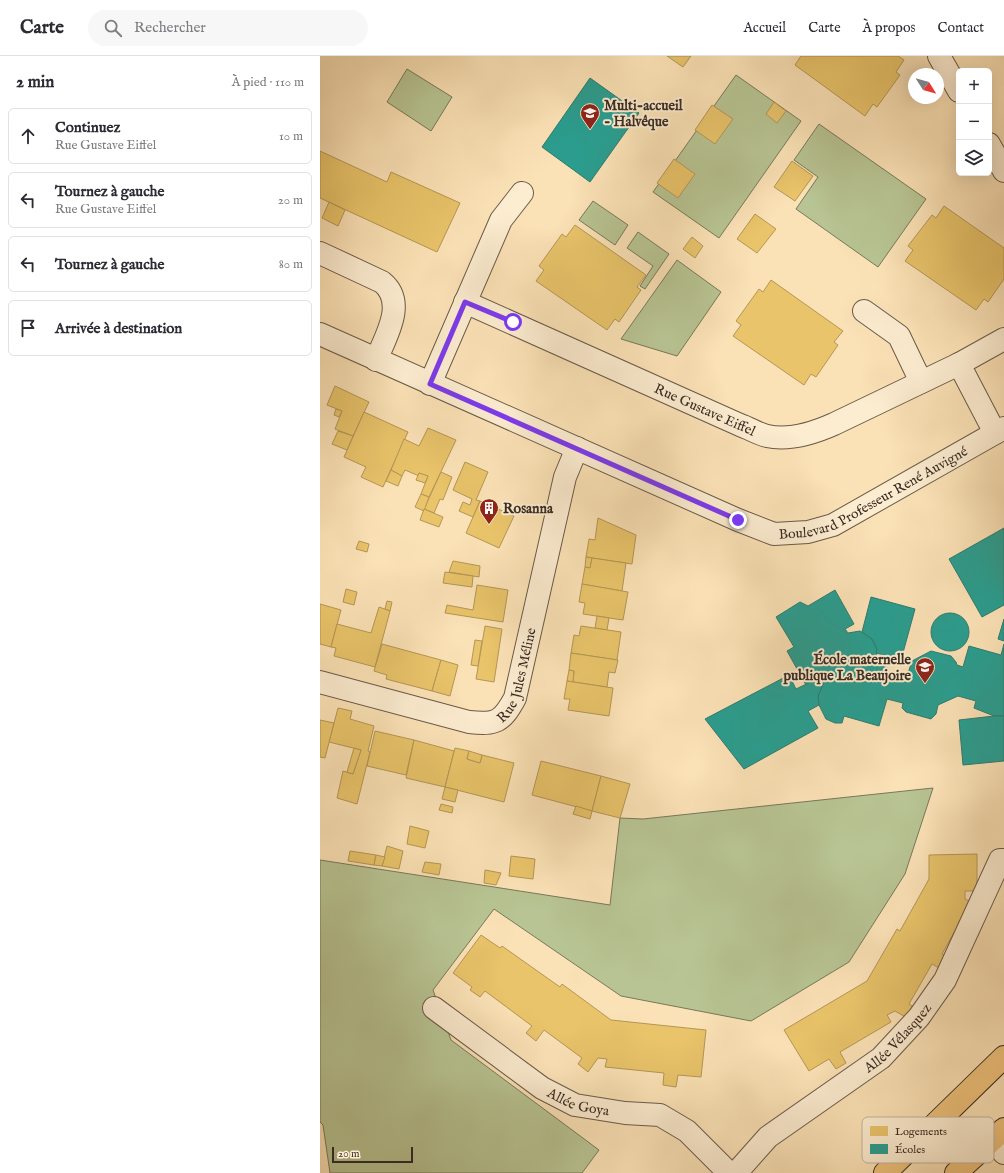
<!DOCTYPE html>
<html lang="fr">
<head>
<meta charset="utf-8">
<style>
  :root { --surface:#fff; --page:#f7f7f7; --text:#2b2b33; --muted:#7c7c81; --line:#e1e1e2 }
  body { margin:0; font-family:"IM FELL English",serif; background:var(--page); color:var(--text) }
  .controls { position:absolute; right:12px; top:12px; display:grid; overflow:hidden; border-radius:6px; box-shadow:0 4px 16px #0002 }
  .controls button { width:36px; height:36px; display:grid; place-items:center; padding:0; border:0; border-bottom:1px solid var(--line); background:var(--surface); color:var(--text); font:20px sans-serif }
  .compass { position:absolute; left:588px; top:12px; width:36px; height:36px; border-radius:50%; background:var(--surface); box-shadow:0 4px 16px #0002; rotate:127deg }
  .scale { position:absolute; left:12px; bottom:10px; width:81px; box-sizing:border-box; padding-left:4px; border:2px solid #392c23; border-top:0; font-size:11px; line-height:14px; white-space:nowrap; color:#392c23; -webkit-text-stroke:3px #fcecd0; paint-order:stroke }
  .stop { position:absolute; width:12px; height:12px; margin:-9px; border:3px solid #7c3aed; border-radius:50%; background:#fff }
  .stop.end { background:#7c3aed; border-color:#fff; box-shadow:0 1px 4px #0008 }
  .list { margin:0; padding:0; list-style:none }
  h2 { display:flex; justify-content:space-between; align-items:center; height:52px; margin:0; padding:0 16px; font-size:17px }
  h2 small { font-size:13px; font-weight:400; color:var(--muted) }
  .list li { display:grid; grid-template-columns:26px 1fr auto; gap:12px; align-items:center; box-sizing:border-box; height:56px; margin:0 8px 8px; padding:0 8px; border:1px solid var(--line); border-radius:6px }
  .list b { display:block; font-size:15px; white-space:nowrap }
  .list p { margin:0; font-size:13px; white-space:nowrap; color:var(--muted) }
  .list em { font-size:13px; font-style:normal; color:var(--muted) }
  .icon { flex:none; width:22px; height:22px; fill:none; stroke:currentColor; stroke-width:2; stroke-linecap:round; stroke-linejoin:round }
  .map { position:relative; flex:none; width:684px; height:1117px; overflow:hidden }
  header { display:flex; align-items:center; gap:24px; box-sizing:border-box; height:56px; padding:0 20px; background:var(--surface); border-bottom:1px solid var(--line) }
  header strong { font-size:19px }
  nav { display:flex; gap:22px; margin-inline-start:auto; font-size:14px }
  .search { width:280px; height:36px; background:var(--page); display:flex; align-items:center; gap:10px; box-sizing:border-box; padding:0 14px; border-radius:22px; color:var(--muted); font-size:15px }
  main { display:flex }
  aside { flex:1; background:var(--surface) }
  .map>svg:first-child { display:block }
  .green { fill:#b8c493; stroke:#78785b }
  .homes { fill:#e9c46a; stroke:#b49655 }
  .schools { fill:#2a9d8f; stroke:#2e7b6f }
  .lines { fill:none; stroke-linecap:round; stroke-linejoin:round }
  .minor-casing { stroke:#6a5a48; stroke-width:24 }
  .major-casing { stroke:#392c23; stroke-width:24 }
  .minor { stroke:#fcecd0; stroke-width:22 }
  .major { stroke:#eec17b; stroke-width:22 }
  .route { stroke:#7c3aed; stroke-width:5 }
  .labels { text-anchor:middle; stroke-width:4; stroke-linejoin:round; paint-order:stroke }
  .poi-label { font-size:14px; font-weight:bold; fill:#392c23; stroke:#fcecd0; text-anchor:start }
  .street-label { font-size:14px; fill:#392c23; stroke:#fcecd0 }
  .key { fill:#fcecd0; stroke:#c2b29c; stroke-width:1 }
  .key-label { font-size:11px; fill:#392c23 }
</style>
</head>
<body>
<header>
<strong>Carte</strong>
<div class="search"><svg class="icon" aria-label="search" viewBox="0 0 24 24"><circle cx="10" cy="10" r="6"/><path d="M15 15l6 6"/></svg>Rechercher</div>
<nav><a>Accueil</a><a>Carte</a><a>À propos</a><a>Contact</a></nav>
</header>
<main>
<aside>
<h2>2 min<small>À pied · 110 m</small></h2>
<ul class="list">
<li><svg class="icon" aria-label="ahead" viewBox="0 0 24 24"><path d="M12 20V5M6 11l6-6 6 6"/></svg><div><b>Continuez</b><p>Rue Gustave Eiffel</p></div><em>10 m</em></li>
<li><svg class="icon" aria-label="left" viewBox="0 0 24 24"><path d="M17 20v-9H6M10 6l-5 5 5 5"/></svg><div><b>Tournez à gauche</b><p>Rue Gustave Eiffel</p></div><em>20 m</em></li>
<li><svg class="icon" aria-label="left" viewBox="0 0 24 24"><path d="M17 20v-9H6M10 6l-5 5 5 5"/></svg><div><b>Tournez à gauche</b></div><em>80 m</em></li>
<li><svg class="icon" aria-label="arrive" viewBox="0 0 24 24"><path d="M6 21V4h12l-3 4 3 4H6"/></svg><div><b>Arrivée à destination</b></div></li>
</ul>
</aside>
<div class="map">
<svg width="684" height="1117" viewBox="0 0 684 1117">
  <rect width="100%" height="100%" fill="#fbe2b6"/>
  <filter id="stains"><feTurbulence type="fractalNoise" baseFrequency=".005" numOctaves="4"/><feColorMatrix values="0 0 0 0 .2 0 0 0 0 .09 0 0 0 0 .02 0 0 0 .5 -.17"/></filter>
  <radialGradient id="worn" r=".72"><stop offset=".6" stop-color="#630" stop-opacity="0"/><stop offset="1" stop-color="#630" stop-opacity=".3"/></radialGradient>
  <g class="green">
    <polygon points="87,13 132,41 111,75 67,46"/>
    <polygon points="416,19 481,65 399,182 333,136"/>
    <polygon points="499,68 606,143 558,211 476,153 498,121 474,104"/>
    <polygon points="273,145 308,169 295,189 259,164"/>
    <polygon points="318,176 349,198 325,233 320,230 333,210 307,192"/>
    <polygon points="357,204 401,236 357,300 301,283"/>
    <polygon points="613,732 585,818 529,906 431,965 301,940 174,853 113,934 131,984 279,1094 262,1117 10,1117 3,1069 0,1066 0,804 290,849 300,762 323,763"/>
  </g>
  <g class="homes">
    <polygon points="347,0 371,0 363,11"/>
    <polygon points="481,0 578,0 584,4 576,16 580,19 557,51 553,48 545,60 475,9"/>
    <polygon points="454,46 466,55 457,67 446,58"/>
    <polygon points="392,49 413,63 395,88 375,74"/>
    <polygon points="0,95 67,126 71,116 140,147 117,196 0,142"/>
    <polygon points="354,103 375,118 358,142 337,127"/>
    <polygon points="472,105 493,120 475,145 454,131"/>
    <polygon points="9,146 25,154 18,170 2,162"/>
    <polygon points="624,150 684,192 684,223 668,246 664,243 656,254 585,205 593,194 588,190 612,159 616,162"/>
    <polygon points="435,158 456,173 437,197 417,183"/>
    <polygon points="255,169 326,219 317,231 321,234 299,266 295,263 287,274 216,225 224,214 219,210 242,178 246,181"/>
    <polygon points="372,181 383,190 375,202 363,193"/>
    <polygon points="451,224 523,275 514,286 518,289 496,321 491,318 484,329 413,280 421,269 416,265 439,233 443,236"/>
    <polygon points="15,330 49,346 33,380 15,373 22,355 7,349"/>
    <polygon points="16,353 22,355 19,361 14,359"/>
    <polygon points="44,356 88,376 63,431 41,421 46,411 24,401"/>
    <polygon points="108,372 136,384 109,441 101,438 108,420 99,417 99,420 85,414 82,420 71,414 84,383 99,390"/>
    <polygon points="18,375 33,380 27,394 12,388"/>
    <polygon points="145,406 168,416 156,444 160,445 153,461 139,455 143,446 150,449 152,443 133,434"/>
    <polygon points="71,414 82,420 78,430 66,425"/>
    <polygon points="121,416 132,421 123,444 120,443 114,457 104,453"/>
    <polygon points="99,417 108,420 105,427 96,424"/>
    <polygon points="101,438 109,441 104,455 95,451"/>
    <polygon points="160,445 194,460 179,492 146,477"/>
    <polygon points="104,453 123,461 119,471 100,464"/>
    <polygon points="278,462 316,479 312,508 266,501 269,483 275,484"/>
    <polygon points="39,485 49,488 47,496 36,493"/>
    <polygon points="266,501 272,502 270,512 265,511"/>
    <polygon points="272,502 306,507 302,535 262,528 265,511 270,512"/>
    <polygon points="133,505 160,510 159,521 129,516"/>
    <polygon points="125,516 153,520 152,531 123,527"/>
    <polygon points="262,528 308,536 303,564 263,558 265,547 259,546"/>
    <polygon points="157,529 188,534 183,566 125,557 127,549 153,554"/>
    <polygon points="26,533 37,536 34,549 23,546"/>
    <polygon points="67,545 72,546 70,555 65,553"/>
    <polygon points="0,548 21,554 11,591 0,588"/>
    <polygon points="59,551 70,555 55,611 14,600 16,592 11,591 17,568 51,577"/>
    <polygon points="277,560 289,562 287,574 275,572"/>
    <polygon points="165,570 182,573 174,626 156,623"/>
    <polygon points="261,570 301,576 297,604 251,597 254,579 259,580"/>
    <polygon points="155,584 162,585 158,610 151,609"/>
    <polygon points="62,588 121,604 112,635 66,623 67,619 54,615"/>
    <polygon points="251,597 298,604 295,617 289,616 287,631 253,626 254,615 249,614"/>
    <polygon points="121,604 138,609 130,640 112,635"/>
    <polygon points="249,614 254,615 253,626 247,625"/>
    <polygon points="247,625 293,632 289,660 248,654 250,643 244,643"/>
    <polygon points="18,652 32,655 30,663 54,670 48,695 50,696 37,748 17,742 23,715 33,718 41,694 9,686"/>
    <polygon points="0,664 14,667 5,702 0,701"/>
    <polygon points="55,675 94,684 86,719 47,710"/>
    <polygon points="94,684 134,695 125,731 86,722"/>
    <polygon points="34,692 41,694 33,718 27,716"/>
    <polygon points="135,692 149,695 147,703 160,707 162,699 194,707 184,746 125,731"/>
    <polygon points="149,695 162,699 160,707 147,703"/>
    <polygon points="221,705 281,720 272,755 212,739"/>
    <polygon points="281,720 310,728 300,762 272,755"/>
    <polygon points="125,731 138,734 135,746 122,743"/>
    <polygon points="121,748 133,751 132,757 119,754"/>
    <polygon points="256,750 272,755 270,763 253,758"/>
    <polygon points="90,770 109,775 105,792 87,788"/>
    <polygon points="67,790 83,795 79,813 62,810"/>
    <polygon points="30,795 56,799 54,809 28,805"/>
    <polygon points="657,798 657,835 645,835 645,843 651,846 622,898 630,902 624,915 612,908 589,948 595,952 589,963 575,955 567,959 571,966 520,996 526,1007 516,1013 509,1003 489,1015 464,974 547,925 577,873 580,875 609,823 609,799"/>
    <polygon points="56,799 65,801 62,810 54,809"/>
    <polygon points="191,800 215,803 213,823 189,820"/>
    <polygon points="105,806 121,808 119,819 102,816"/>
    <polygon points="165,814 181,817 176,829 164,827"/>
    <polygon points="161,879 180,892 182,890 240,931 242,928 291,964 386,974 381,1021 358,1019 356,1031 343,1029 344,1017 285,1011 287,1003 278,1002 268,1016 258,1008 262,1002 224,974 216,985 206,977 212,970 165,935 160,941 150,934 152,931 133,917"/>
  </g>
  <g class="schools">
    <polygon points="270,22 319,57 270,126 222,91"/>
    <polygon points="684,472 684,549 662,561 629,503"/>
    <polygon points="515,534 534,568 525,573 528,577 540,575 552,583 557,593 555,608 568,612 569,619 586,623 592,605 611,595 631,600 636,606 637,609 643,611 649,590 681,599 684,588 684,660 674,660 654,652 656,645 638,640 618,649 616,658 611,663 586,656 582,652 583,647 567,643 559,670 524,660 522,667 515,667 506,663 499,649 498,640 504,626 501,621 486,629 467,595 474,591 456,561 480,546 488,550"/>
    <polygon points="551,541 595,553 581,604 556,597 557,593 552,583 542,576"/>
    <circle cx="630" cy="576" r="19"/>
    <polygon points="684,563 684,585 678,583"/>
    <polygon points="469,619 476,633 501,621 504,626 498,640 499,649 488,655 498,672 424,713 385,663"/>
    <polygon points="674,660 684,660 684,705 643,709 639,664"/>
  </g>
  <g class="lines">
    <defs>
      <g id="minor">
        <polyline points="619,0 639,35"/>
        <polyline points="669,88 684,115"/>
        <path d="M0 197 62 226C87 246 66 280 56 304"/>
        <path id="s1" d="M145 246 420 369C429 372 438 378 447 380 470 385 494 377 514 368L639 308 684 283"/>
        <polyline points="544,255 579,280 601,326"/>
        <path id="s2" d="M0 278 418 464 454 478 488 476 513 469 684 372"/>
        <polyline points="639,308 675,377"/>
        <polyline points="110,328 181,164 202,137"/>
        <path id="s3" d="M0 626 149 666C176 669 182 666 195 642L245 421 257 392"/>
        <path id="s4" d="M114 952 222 1032 255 1049 305 1057 340 1059 367 1075 409 1117"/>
        <polyline points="672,1084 684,1097"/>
        <path id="s5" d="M416 1117 448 1081 561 1002 599 961 625 924 680 804H684"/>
      </g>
      <g id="major">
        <polyline points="565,1117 684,1001"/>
        <polyline points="636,1117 684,1073"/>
      </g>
    </defs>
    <use href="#minor" class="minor-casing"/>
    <use href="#major" class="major-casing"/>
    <use href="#minor" class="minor"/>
    <use href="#major" class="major"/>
  </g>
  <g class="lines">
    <polyline class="route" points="193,266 145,246 110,328 418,464"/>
  </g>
  <defs>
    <symbol id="school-pin" viewBox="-11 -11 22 30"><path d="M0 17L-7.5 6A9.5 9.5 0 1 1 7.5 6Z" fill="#8f2418" stroke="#fcecd0"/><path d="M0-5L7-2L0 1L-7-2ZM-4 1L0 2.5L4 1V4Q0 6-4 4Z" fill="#fff"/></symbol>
    <symbol id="building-pin" viewBox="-11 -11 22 30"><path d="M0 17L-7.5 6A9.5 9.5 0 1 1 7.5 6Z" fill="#8f2418" stroke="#fcecd0"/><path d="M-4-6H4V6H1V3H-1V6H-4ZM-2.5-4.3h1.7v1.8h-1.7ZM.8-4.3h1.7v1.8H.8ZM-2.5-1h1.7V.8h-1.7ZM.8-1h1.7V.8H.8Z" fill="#fff"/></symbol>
  </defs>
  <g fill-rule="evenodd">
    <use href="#school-pin" x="259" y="46" width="22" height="30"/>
    <use href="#building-pin" x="158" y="441" width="22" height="30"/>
    <use href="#school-pin" x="594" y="600" width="22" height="30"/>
  </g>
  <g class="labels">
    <g class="poi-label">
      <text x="284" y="54">Multi-accueil<tspan x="284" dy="16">- Halvêque</tspan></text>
      <text x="183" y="457">Rosanna</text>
      <text x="591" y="608" text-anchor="end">École maternelle<tspan x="591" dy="16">publique La Beaujoire</tspan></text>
    </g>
    <g class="street-label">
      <text dy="5" stroke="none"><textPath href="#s1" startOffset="263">Rue Gustave Eiffel</textPath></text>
      <text dy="5" stroke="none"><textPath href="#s2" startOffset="605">Boulevard Professeur René Auvigné</textPath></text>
      <text dy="5" stroke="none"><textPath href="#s3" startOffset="234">Rue Jules Méline</textPath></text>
      <text dy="5" stroke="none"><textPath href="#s5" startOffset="212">Allée Vélasquez</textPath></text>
      <text dy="5" stroke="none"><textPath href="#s4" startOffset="174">Allée Goya</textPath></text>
    </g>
  </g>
  <rect x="542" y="1061" width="132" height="46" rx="6" class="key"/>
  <rect x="550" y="1070" width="18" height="10" fill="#e9c46a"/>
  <rect x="550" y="1088" width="18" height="10" fill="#2a9d8f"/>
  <g class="key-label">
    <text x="575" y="1079">Logements</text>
    <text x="575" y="1097">Écoles</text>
  </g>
  <rect width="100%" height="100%" filter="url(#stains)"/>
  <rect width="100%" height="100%" fill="url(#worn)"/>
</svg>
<div class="controls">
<button>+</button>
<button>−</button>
<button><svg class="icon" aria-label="layers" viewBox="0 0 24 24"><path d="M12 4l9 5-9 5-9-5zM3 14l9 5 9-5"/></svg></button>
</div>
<svg class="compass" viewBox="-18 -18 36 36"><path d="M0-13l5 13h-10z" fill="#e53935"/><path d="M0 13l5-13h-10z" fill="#7c7c81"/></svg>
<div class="scale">20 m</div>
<div class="stop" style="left:193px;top:266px"></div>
<div class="stop end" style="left:418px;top:464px"></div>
</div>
</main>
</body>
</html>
